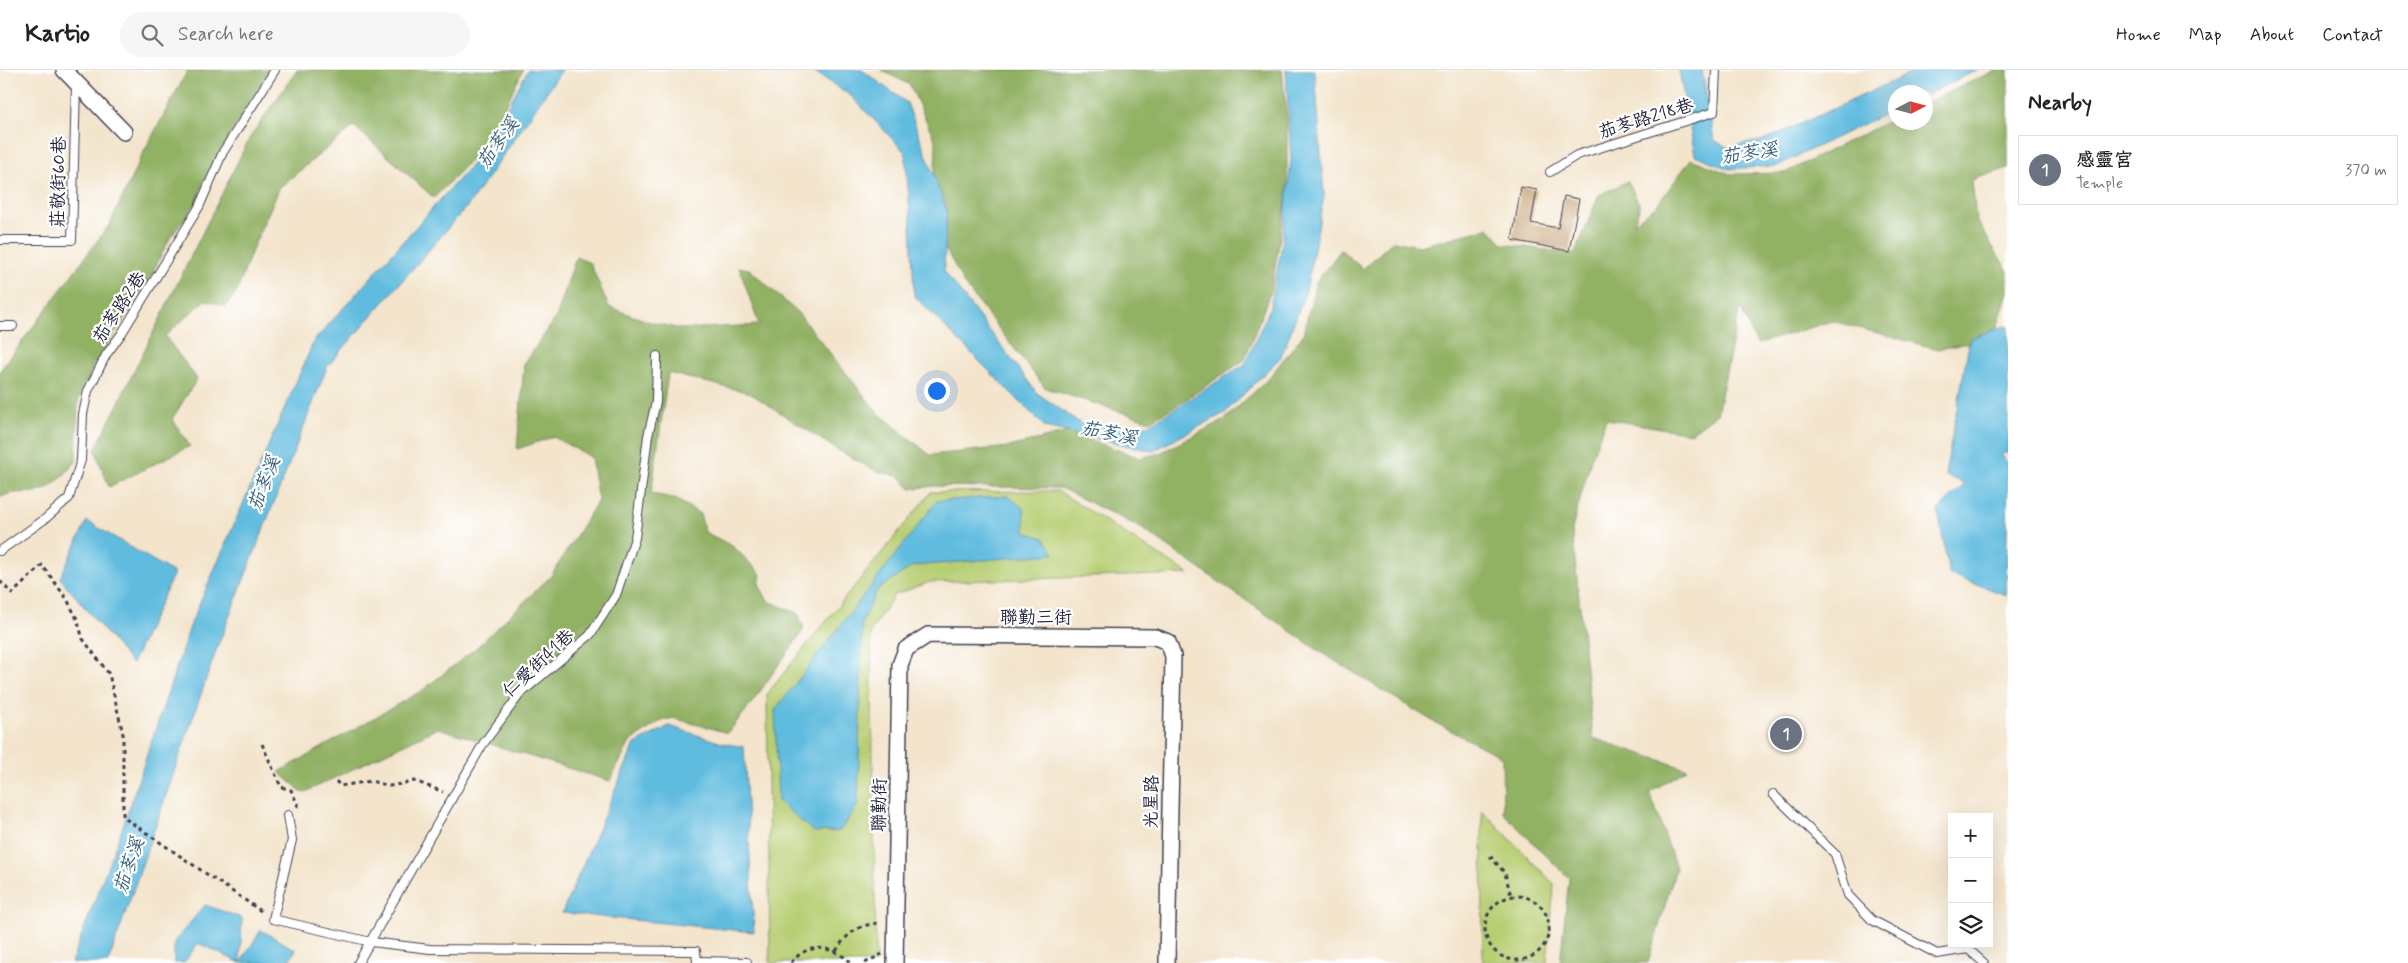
<!DOCTYPE html>
<html lang="en">
<head>
<meta charset="utf-8">
<style>
  :root { --surface:#fff; --page:#f6f6f6; --text:#222; --muted:#767676; --line:#e0e0e0; --accent:#c8321e }
  body { margin:0; font-family:Mynerve,"LXGW WenKai TC",sans-serif; background:var(--page); color:var(--text) }
  .controls { position:absolute; right:15px; bottom:15px; display:grid; overflow:hidden; border-radius:0px; box-shadow:0 5px 20px #0002 }
  .controls button { width:45px; height:45px; display:grid; place-items:center; padding:0; border:0; border-bottom:1px solid var(--line); background:var(--surface); color:var(--text); font:25px sans-serif }
  .compass { position:absolute; left:1888px; top:15px; width:45px; height:45px; border-radius:50%; background:var(--surface); box-shadow:0 5px 20px #0002; rotate:84deg }
  .you { position:absolute; left:936px; top:320px; width:18px; height:18px; margin:-12px; border:4px solid #fff; border-radius:50%; background:#1a73e8; box-shadow:0 0 0 8px #1a73e833 }
  .badge { display:grid; place-items:center; width:32px; height:32px; border-radius:50%; background:var(--accent); color:#fff; font-size:16px; font-weight:700 }
  .pin { position:absolute; translate:-50% -50%; border:2px solid #fff; box-shadow:0 1px 5px #0006 }
  .list { margin:0; padding:0; list-style:none }
  h2 { display:flex; justify-content:space-between; align-items:center; height:65px; margin:0; padding:0 20px; font-size:21px }
  h2 small { font-size:16px; font-weight:400; color:var(--muted) }
  .list li { display:grid; grid-template-columns:32px 1fr auto; gap:15px; align-items:center; box-sizing:border-box; height:70px; margin:0 10px 10px; padding:0 10px; border:1px solid var(--line); border-radius:0px }
  .list b { display:block; font-size:19px; white-space:nowrap }
  .list p { margin:0; font-size:16px; white-space:nowrap; color:var(--muted) }
  .list em { font-size:16px; font-style:normal; color:var(--muted) }
  .icon { flex:none; width:28px; height:28px; fill:none; stroke:currentColor; stroke-width:2; stroke-linecap:round; stroke-linejoin:round }
  .map { position:relative; flex:none; width:2008px; height:893px; overflow:hidden }
  header { display:flex; align-items:center; gap:30px; box-sizing:border-box; height:70px; padding:0 25px; background:var(--surface); border-bottom:1px solid var(--line) }
  header strong { font-size:24px }
  nav { display:flex; gap:28px; margin-inline-start:auto; font-size:18px }
  .search { width:350px; height:45px; background:var(--page); display:flex; align-items:center; gap:12px; box-sizing:border-box; padding:0 18px; border-radius:28px; color:var(--muted); font-size:19px }
  main { display:flex }
  aside { flex:1; background:var(--surface) }
  .map>svg:first-child { display:block }
  .green { fill:#b7ce72; stroke:#6c7856 }
  .forest { fill:#91b164; stroke:#5a6a50 }
  .water { fill:#61bcdf; stroke:#426f8d }
  .building { fill:#c5a072 }
  .lines { fill:none; stroke-linecap:round; stroke-linejoin:round }
  .lane-casing { stroke:#413f51; stroke-width:10 }
  .street-casing { stroke:#413f51; stroke-width:18 }
  .path { stroke:#413f51; stroke-width:3; stroke-dasharray:4 4; stroke-linecap:butt }
  .lane { stroke:#fff; stroke-width:8 }
  .street { stroke:#fff; stroke-width:15 }
  .labels { text-anchor:middle; stroke-width:4.5; stroke-linejoin:round; paint-order:stroke }
  .street-label { font-size:18px; fill:#22223b; stroke:#fff }
  .water-label { font-size:19px; font-style:italic; fill:#3b607d; stroke:#fff }
</style>
</head>
<body>
<header>
<strong>Kartio</strong>
<div class="search"><svg class="icon" aria-label="search" viewBox="0 0 24 24"><circle cx="10" cy="10" r="6"/><path d="M15 15l6 6"/></svg>Search here</div>
<nav><a>Home</a><a>Map</a><a>About</a><a>Contact</a></nav>
</header>
<main>
<div class="map">
<svg width="2008" height="893" viewBox="0 0 2008 893">
  <rect width="100%" height="100%" fill="#fff"/>
  <filter id="ink" filterUnits="userSpaceOnUse"><feTurbulence type="fractalNoise" baseFrequency=".02" numOctaves="2"/><feDisplacementMap in="SourceGraphic" scale="10" xChannelSelector="R" yChannelSelector="G"/><feConvolveMatrix kernelMatrix="1 2 1 2 8 2 1 2 1" color-interpolation-filters="sRGB"/></filter>
  <filter id="wash" filterUnits="userSpaceOnUse"><feTurbulence type="fractalNoise" baseFrequency=".0096" numOctaves="4" result="noise"/><feDisplacementMap in="SourceGraphic" scale="20" xChannelSelector="R" yChannelSelector="G"/><feGaussianBlur stdDeviation="1.12" result="paint"/><feColorMatrix in="noise" values="0 0 0 0 0 0 0 0 0 0 0 0 0 0 0 0 0 1.4 0 .05"/><feComposite in="paint" operator="in"/></filter>
  <g filter="url(#wash)">
    <rect width="100%" height="100%" fill="#f3e4cb"/>
    <g class="green">
      <polygon points="1058,421 1189,504 930,512 894,525 871,561 876,893 770,893 767,624 931,422"/>
      <polygon points="1482,740 1554,814 1547,893 1483,893"/>
    </g>
    <g class="forest">
      <path d="M188 0H269L207 103 196 133 170 168 148 211 93 296 78 331 76 392C64 404 53 420 35 422 20 424 14 420 0 428V301L110 154 142 85Z"/>
      <polygon points="297,0 523,0 487,73 434,128 354,56 280,117 254,175 236,224 225,236 205,230 165,266 197,309 172,349 190,376 109,417 95,380 249,69"/>
      <polygon points="881,0 1282,0 1287,49 1287,125 1271,221 1244,290 1185,330 1150,351 1045,318 964,214 933,154 936,72 910,15"/>
      <polygon points="1996,0 2008,0 2008,98 1972,110 1976,150 2008,201 2008,222 1994,268 1938,279 1832,251 1757,274 1740,237 1717,344 1691,363 1606,349 1591,389 1572,459 1593,668 1687,699 1650,722 1676,798 1648,893 1560,893 1569,808 1503,743 1502,687 1434,652 1322,583 1141,458 1061,418 933,416 911,419 899,406 876,401 836,379 750,323 668,303 651,424 674,428 700,444 705,462 734,477 761,504 759,515 768,531 798,543 804,559 754,630 728,663 673,648 659,652 630,672 610,711 438,658 303,723 279,702 423,620 476,578 551,506 598,431 591,387 553,367 517,379 524,294 556,248 576,187 590,193 609,237 650,252 681,259 759,255 739,197 749,199 798,243 878,343 930,385 1009,377 1068,362 1140,388 1160,383 1224,350 1267,310 1303,265 1316,212 1341,180 1363,199 1393,171 1420,176 1489,158 1503,174 1575,184 1599,125 1628,111 1640,136 1634,153 1657,135 1691,89 1730,104 1785,103 1895,48 1896,52 1926,52 1926,33"/>
    </g>
    <g class="water">
      <polygon points="528,0 562,0 470,133 327,297 217,578 108,893 71,893 122,759 192,551 314,271 482,83"/>
      <polygon points="812,0 862,0 907,33 947,140 944,201 1037,323 1083,355 1149,355 1245,294 1270,238 1282,175 1291,90 1286,0 1315,0 1324,126 1306,221 1281,287 1225,343 1153,381 1045,357 914,226 911,153 905,82 851,26"/>
      <polygon points="1679,0 1702,0 1714,70 1727,77 1765,70 1918,0 1977,0 1926,25 1926,22 1896,22 1895,39 1777,96 1729,99 1695,85"/>
      <polygon points="2008,255 2008,382 2001,384 2008,395 2006,525 1949,504 1938,440 1965,414 1945,405 1970,268"/>
      <polygon points="1008,426 1024,439 1025,462 1044,468 1054,484 913,496 877,520 862,552 858,735 840,761 814,762 778,731 775,640 937,431"/>
      <polygon points="87,451 174,503 132,594 60,508"/>
      <polygon points="669,656 722,673 744,677 754,862 562,843 635,674"/>
      <polygon points="205,835 242,848 240,893 198,873 184,893 174,893 174,872"/>
      <polygon points="261,860 296,880 287,893 240,893"/>
    </g>
    <g id="blocks">
      <polygon class="building" points="1521,117 1537,120 1531,153 1558,158 1564,126 1579,129 1569,181 1512,170"/>
    </g>
  </g>
  <g filter="url(#ink)">
    <use href="#blocks" fill-opacity="0" stroke="#413f51" stroke-width="1"/>
    <g class="lines">
      <defs>
        <g id="lane">
          <polyline points="1550,102 1577,85 1714,42 1716,0"/>
          <polyline points="0,170 72,170 76,14"/>
          <polyline points="0,256 13,256"/>
          <polyline points="0,481 45,449 69,428 81,390 83,344 88,321 106,285 122,263 199,137 223,82 275,0"/>
          <polyline points="1773,724 1835,784 1848,825 1872,850 1937,884 1968,879 1984,893"/>
          <polyline points="288,745 292,770 273,849 371,872 430,879 696,881 697,893"/>
          <polyline points="697,891 747,892"/>
          <polyline points="358,893 483,674 520,624 590,565 616,525 635,468 648,366 656,332 657,286"/>
        </g>
        <g id="street">
          <polyline points="64,0 124,62"/>
          <polyline points="895,893 900,595 906,579 928,565 1155,567 1168,572 1173,586 1167,893"/>
        </g>
      </defs>
      <use href="#lane" class="lane-casing"/>
      <use href="#street" class="street-casing"/>
      <g class="path">
        <polyline points="0,511 12,524 42,495 67,529 77,549 83,569 109,604 123,664 123,747 264,843"/>
        <polyline points="262,674 281,717 291,720 298,735 296,738"/>
        <polyline points="336,711 340,716 371,711 390,716 415,711 443,722"/>
        <polyline points="1490,786 1505,803 1511,826"/>
        <circle cx="1517" cy="858" r="32"/>
        <path d="M836 881C847 863 859 854 881 853"/>
        <path d="M791 893C807 872 833 875 851 893"/>
        <polyline points="865,893 882,884"/>
      </g>
      <use href="#lane" class="lane"/>
      <use href="#street" class="street"/>
    </g>
  </g>
  <g class="labels">
    <g class="street-label">
      <text transform="translate(1646 48) rotate(-17)" y="6">茄苳路218巷</text>
      <text transform="translate(58 112) rotate(-89)" y="6">莊敬街60巷</text>
      <text transform="translate(119 237) rotate(-57)" y="6">茄苳路2巷</text>
      <text x="1036" y="553">聯勤三街</text>
      <text transform="translate(538 593) rotate(-43)" y="6">仁愛街41巷</text>
      <text transform="translate(1151 732) rotate(-89)" y="6">光星路</text>
      <text transform="translate(879 735) rotate(-89)" y="6">聯勤街</text>
    </g>
    <g class="water-label">
      <text transform="translate(497 72) rotate(-54)" y="7">茄苳溪</text>
      <text transform="translate(1749 82) rotate(-8)" y="7">茄苳溪</text>
      <text transform="translate(1109 362) rotate(12)" y="7">茄苳溪</text>
      <text transform="translate(263 413) rotate(-69)" y="7">茄苳溪</text>
      <text transform="translate(128 795) rotate(-71)" y="7">茄苳溪</text>
    </g>
  </g>
</svg>
<div class="controls">
<button>+</button>
<button>−</button>
<button><svg class="icon" aria-label="layers" viewBox="0 0 24 24"><path d="M12 4l9 5-9 5-9-5zM3 14l9 5 9-5"/></svg></button>
</div>
<svg class="compass" viewBox="-18 -18 36 36"><path d="M0-13l5 13h-10z" fill="#e53935"/><path d="M0 13l5-13h-10z" fill="#767676"/></svg>
<div class="you"></div>
<div class="pin badge" style="left:1786px;top:664px;background:#6b7280">1</div>
</div>
<aside>
<h2>Nearby<small></small></h2>
<ul class="list">
<li><span class="badge" style="background:#6b7280">1</span><div><b>感靈宮</b><p>Temple</p></div><em>370 m</em></li>
</ul>
</aside>
</main>
</body>
</html>
